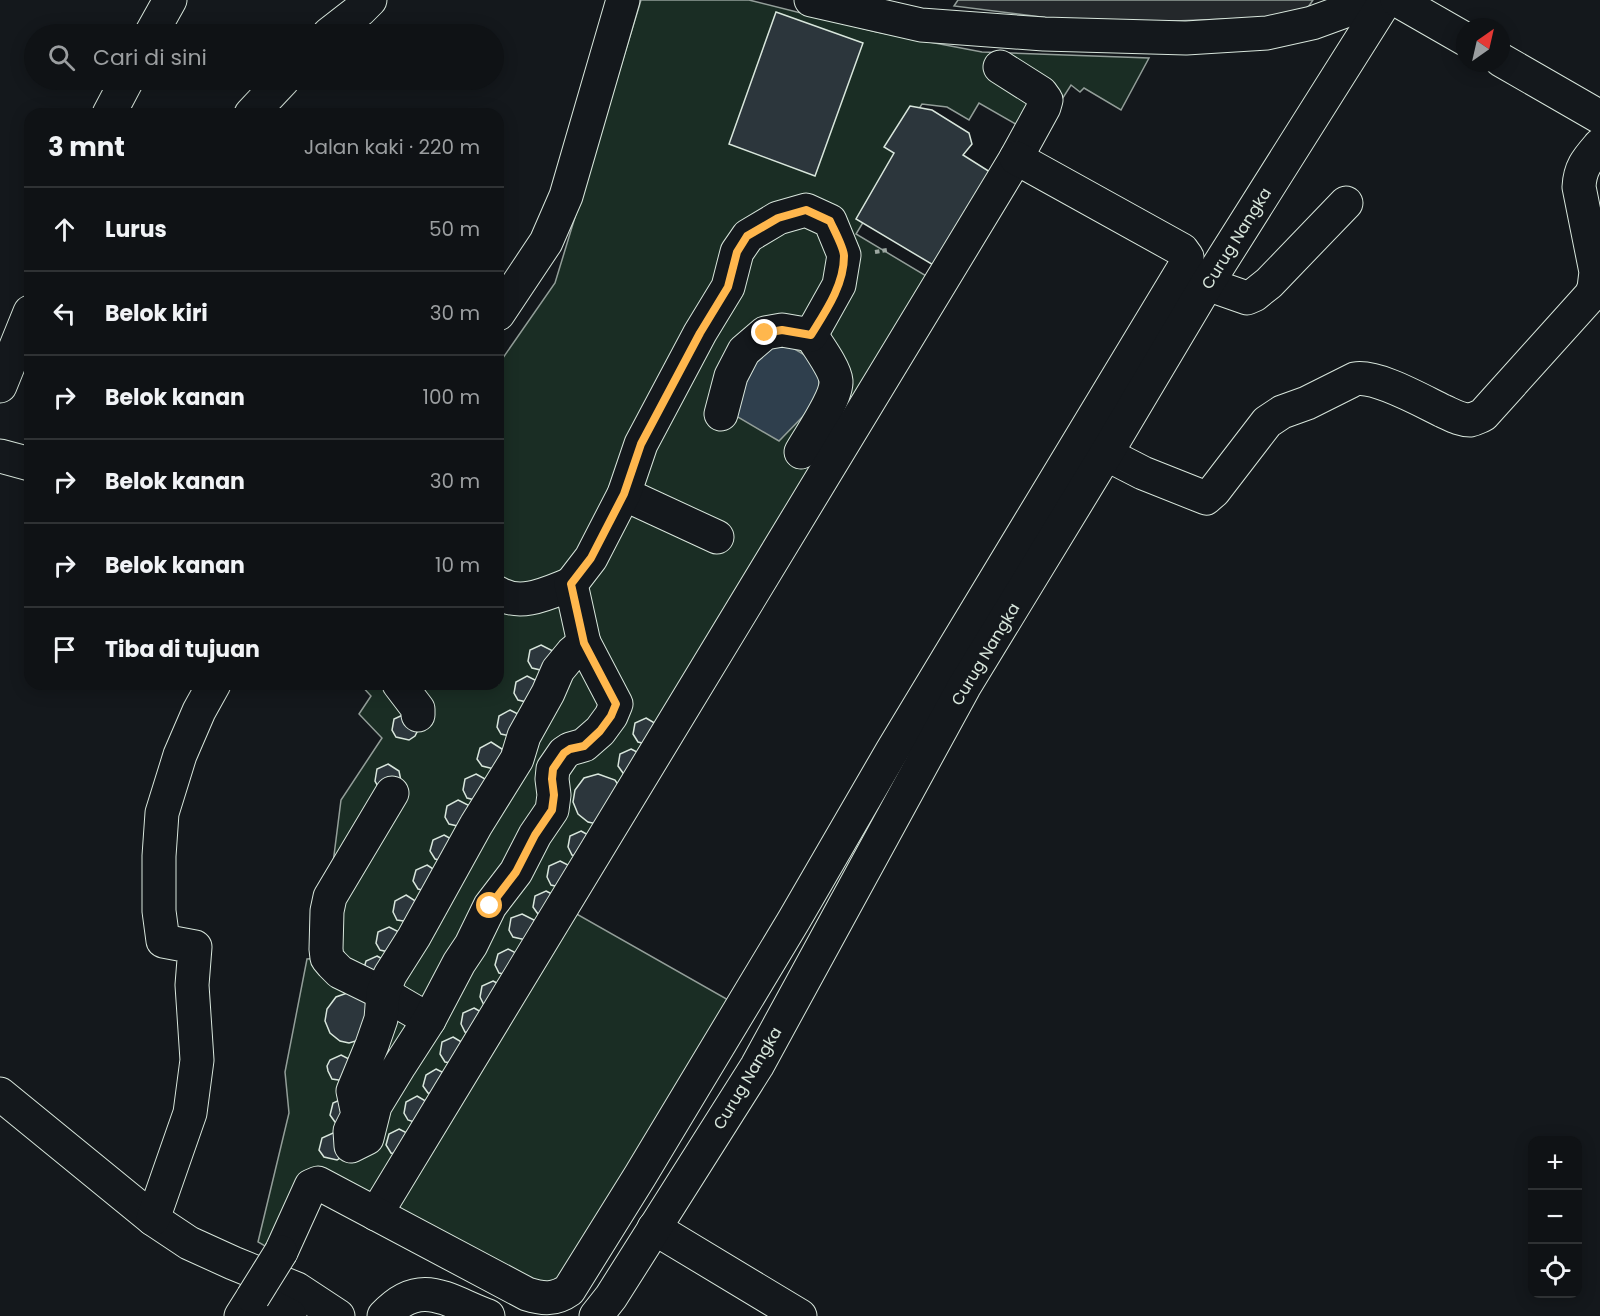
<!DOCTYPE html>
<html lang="id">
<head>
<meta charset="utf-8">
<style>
  :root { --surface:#0f1215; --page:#1d2022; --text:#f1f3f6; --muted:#9b9ea0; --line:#2f3234 }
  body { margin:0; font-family:Poppins,sans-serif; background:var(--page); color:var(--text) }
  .controls { position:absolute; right:18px; bottom:18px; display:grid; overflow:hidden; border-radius:12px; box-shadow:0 3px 15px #0003 }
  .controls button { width:54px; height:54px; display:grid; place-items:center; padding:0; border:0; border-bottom:2px solid var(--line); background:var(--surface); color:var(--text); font:30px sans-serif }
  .compass { position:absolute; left:1456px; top:18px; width:54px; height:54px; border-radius:50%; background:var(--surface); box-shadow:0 3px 15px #0003; rotate:34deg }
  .stop { position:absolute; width:18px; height:18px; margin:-14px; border:4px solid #ffb74d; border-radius:50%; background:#fff }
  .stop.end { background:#ffb74d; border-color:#fff; box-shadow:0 2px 6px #0008 }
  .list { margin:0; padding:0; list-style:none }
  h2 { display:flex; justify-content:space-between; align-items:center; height:78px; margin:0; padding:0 24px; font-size:26px }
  h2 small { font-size:20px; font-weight:400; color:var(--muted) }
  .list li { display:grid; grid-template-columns:39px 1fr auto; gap:18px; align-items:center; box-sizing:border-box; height:84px; padding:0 24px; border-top:2px solid var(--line) }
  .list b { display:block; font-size:22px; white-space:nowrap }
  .list em { font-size:20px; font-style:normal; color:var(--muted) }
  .icon { flex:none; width:33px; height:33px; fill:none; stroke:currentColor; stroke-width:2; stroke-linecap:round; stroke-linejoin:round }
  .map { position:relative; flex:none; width:1600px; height:1316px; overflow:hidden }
  .search { position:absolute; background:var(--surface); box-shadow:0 3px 15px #0003; left:24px; top:24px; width:480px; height:66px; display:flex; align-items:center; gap:15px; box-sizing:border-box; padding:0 21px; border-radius:33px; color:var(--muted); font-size:22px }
  .panel { position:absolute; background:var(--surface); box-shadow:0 3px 15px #0003; left:24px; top:108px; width:480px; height:582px; border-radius:18px }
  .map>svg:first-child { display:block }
  .green { fill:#1a2d24; stroke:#939e99; stroke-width:1.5 }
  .parking { fill:#24282b; stroke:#939e99; stroke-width:1.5 }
  .water { fill:#2f3f4d; stroke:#939e99; stroke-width:1.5 }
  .building { fill:#2c363c; stroke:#d8e6dc; stroke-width:1.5 }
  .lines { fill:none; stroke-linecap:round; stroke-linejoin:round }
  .minor-casing { stroke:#d8e6dc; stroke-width:35 }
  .major-casing { stroke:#d8e6dc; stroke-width:35 }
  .path { stroke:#9da8a2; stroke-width:4; stroke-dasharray:4.5 3; stroke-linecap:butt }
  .minor { stroke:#14181c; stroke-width:33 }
  .major { stroke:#14181c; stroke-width:33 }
  .minor-bridge-casing { stroke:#d8e6dc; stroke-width:35; stroke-linecap:butt }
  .minor-bridge { stroke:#14181c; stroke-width:33 }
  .route { stroke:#ffb74d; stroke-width:8 }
  .labels { text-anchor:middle; stroke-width:4.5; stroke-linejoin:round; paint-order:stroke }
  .street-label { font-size:16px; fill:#d8e6dc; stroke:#14181c }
</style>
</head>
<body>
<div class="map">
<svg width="1600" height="1316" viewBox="0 0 1600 1316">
  <rect width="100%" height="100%" fill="#14181c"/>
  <polygon class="green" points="641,0 749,0 877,32 982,52 1149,58 1121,110 1084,88 1080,92 1071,85 1038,137 979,103 969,120 947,107 922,104 893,148 904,155 856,234 948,289 573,912 753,1014 560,1307 314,1183 272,1250 258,1242 289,1113 285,1072 307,959 321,958 341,800 382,738 359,714 371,696 360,684 498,684 498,365 555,283"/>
  <polygon class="parking" points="958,0 1313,0 1302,16 1096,24 954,6"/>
  <polygon class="water" points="788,345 813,360 819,375 819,392 812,407 779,441 736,416 750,363 770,346"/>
  <g class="building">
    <polygon points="776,12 863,43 815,176 729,144"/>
    <polygon points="910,106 932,110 969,133 972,144 963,155 998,177 940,269 856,219 894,153 884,147"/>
    <polygon points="541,645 553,651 545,671 532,668 528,661 530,650"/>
    <polygon points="527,676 539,682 531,703 518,700 514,693 516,682"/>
    <polygon points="510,710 522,716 514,737 501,734 497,727 499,716"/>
    <polygon points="405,714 418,730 415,736 409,740 396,737 392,730 394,719"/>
    <polygon points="646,718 658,725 650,745 638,742 633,734 635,723"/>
    <polygon points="491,742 502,749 504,759 494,769 482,766 477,759 480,748"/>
    <polygon points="631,749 643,755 635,776 623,773 618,766 620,754"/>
    <polygon points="388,764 399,771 401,781 379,788 375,781 377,769"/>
    <polygon points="476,774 487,780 479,801 467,798 463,790 465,779"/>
    <polygon points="598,774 615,780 623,792 597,824 588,822 578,814 573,802 575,790 584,778"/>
    <polygon points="458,800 470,806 462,827 449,824 445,817 447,806"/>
    <polygon points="581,831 592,837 585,858 572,855 568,847 570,836"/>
    <polygon points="444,835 455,841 447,862 435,859 430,851 433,840"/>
    <polygon points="560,861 572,867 564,888 551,885 547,877 549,866"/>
    <polygon points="427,865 438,872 430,892 418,889 413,881 416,870"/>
    <polygon points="546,891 558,897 550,917 538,914 533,907 535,896"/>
    <polygon points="406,895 417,902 410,922 397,920 393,912 395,901"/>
    <polygon points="522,914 534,920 536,930 526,940 513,937 509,930 511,918"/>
    <polygon points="389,927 401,933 393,953 380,950 376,943 378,932"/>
    <polygon points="508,949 520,955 512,976 499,973 495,965 498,954"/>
    <polygon points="377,956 388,962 380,983 363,972 366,961"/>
    <polygon points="493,981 505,987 497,1008 484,1005 480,997 482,986"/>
    <polygon points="350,992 368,999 366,1038 349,1043 340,1041 330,1033 325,1021 327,1009 336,997"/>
    <polygon points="474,1008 485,1014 477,1035 465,1032 461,1024 463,1013"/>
    <polygon points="453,1037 465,1044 457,1064 445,1062 440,1054 442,1042"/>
    <polygon points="341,1055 353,1061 345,1081 332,1079 328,1071 327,1066 330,1060"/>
    <polygon points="436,1069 448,1075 440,1096 428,1093 423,1086 426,1075"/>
    <polygon points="417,1096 429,1103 420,1124 408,1120 404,1113 406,1102"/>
    <polygon points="344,1098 347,1125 335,1122 330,1115 333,1103"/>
    <polygon points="399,1129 411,1135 403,1156 391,1153 386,1145 389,1134"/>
    <polygon points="333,1133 345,1139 343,1156 337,1160 324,1157 319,1150 322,1138"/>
  </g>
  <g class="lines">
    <defs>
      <g id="minor">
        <polyline points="811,0 921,25 1044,34 1186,38 1267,33 1312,23 1375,0"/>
        <polyline points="151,34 170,0"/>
        <polyline points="329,34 360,10 370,0"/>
        <polyline points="109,114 127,80"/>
        <polyline points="251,114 283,80"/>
        <polyline points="1207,284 1247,298 1254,295 1269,283 1346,203"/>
        <polyline points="498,314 546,242 566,196 623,0"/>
        <polyline points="0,386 30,312"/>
        <path d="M801 452C810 436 837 398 836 381 835 369 818 346 811 335"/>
        <path d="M1106 454 1143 473 1206 498 1214 491 1267 422 1282 412 1307 403 1355 379C1377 375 1422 401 1443 411 1452 415 1460 420 1470 420 1475 419 1478 417 1483 415L1591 295 1594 288 1596 272 1579 187C1580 167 1588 159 1600 145"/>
        <polyline points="0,456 30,464"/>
        <polyline points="624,494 717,537"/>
        <path d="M498 593C521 607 548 593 571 584"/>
        <polyline points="584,643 571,584 591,558 624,494 641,444 700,333 728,287 737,252 748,236 778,218 806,210 830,221 844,255 839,285 811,335 782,330 765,333 744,351 731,376 721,414"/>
        <polyline points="399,684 418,709 418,715"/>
        <polyline points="392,793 330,897 327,911 326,949 327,958 332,964 340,972 383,993 429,1020"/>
        <polyline points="0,1094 153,1219 189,1243 233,1263 297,1289 338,1316"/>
        <polyline points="358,1115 353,1091 372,1045 381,1019 383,993 390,975 414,937 476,825 517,759 524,736 548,693 558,670 572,653 584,643 616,704 611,716 600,731 584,745 570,749 564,753 553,769 552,779 554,795 552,810 535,835 516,872 490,906 471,945 459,963 429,1020 400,1065 375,1106 367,1138 351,1146 350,1131 358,1115 371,1120"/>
        <path d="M376 1214C592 863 804 510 1016 158L1044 107 1046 100 1041 93 1000 67"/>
        <polyline points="153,1219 190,1113 197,1060 192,985 195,947 163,941 159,911 159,856 162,813 180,755 199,711 214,684"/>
        <polyline points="654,1228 800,1316"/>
        <path d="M281 1252 311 1186 318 1183 527 1294C543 1299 555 1300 569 1290L640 1176 794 920 892 751 1185 266 1187 257 1182 250 1016 158"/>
        <polyline points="241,1316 253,1297 290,1316"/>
        <path d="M384 1316C421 1276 447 1301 488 1316"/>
        <polyline points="596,1316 611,1297 757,1066 964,687 1106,454 1207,284 1386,0"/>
      </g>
      <g id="major">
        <polyline points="1397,0 1465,39"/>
        <polyline points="1501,60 1600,117"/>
      </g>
    </defs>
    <use href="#minor" class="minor-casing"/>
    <use href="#major" class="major-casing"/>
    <polyline class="path" points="875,252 887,250"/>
    <use href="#minor" class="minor"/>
    <use href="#major" class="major"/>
    <defs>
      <polyline id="minor-bridge" points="253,1297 281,1252"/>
    </defs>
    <use href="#minor-bridge" class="minor-bridge-casing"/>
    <use href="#minor-bridge" class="minor-bridge"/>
  </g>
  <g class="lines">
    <path class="route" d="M490 906 516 872 535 835 552 810 554 795 552 779 553 769 564 753 570 749 584 746 600 731 611 716 616 704 584 643 571 584 591 558 624 494 641 444 700 333 728 287 737 252 747 236 778 218 806 210 830 221C834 230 844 248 844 256 844 285 826 311 811 335L782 330 765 333"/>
  </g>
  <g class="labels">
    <g class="street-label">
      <text transform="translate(1236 238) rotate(-58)" y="6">Curug Nangka</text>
      <text transform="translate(985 654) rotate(-59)" y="6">Curug Nangka</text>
      <text transform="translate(747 1078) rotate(-59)" y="6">Curug Nangka</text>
    </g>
  </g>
</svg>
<div class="controls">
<button>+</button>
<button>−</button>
<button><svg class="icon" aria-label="locate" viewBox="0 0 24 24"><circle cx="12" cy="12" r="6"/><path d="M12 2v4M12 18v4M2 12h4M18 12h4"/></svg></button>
</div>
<svg class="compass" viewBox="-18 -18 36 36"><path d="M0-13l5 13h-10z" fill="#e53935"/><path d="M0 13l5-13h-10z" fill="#9b9ea0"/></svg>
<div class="stop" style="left:490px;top:906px"></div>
<div class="stop end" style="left:765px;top:333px"></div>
<div class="search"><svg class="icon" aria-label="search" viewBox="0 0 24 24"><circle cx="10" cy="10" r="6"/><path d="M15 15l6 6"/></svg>Cari di sini</div>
<section class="panel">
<h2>3 mnt<small>Jalan kaki · 220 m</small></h2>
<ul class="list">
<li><svg class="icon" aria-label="ahead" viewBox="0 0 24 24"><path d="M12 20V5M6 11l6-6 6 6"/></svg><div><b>Lurus</b></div><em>50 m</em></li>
<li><svg class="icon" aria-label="left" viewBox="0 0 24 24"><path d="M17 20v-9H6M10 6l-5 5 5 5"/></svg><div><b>Belok kiri</b></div><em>30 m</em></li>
<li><svg class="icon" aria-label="right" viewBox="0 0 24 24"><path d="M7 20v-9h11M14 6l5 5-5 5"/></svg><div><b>Belok kanan</b></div><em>100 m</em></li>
<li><svg class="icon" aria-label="right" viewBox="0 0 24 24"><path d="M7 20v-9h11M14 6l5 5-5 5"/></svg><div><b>Belok kanan</b></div><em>30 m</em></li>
<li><svg class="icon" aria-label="right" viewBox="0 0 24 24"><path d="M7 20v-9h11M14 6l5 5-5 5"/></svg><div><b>Belok kanan</b></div><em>10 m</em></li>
<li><svg class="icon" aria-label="arrive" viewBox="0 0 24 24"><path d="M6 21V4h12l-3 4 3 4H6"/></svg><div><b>Tiba di tujuan</b></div></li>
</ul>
</section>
</div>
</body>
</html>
